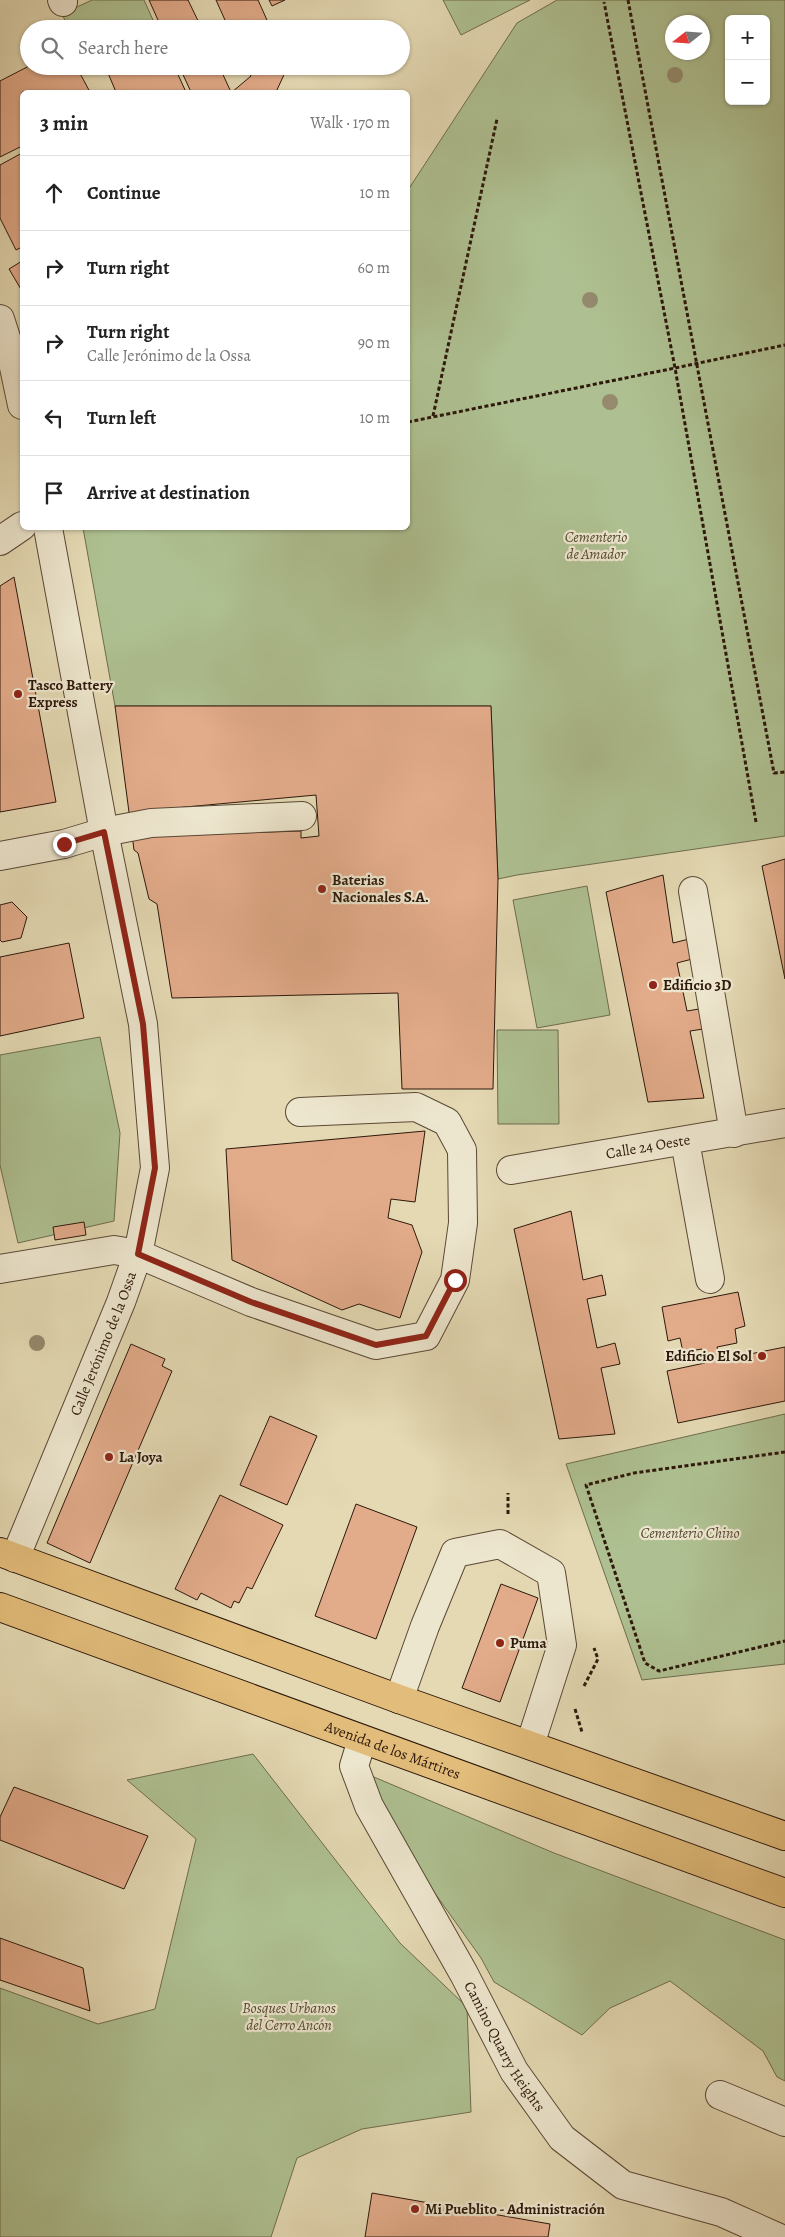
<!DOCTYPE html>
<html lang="en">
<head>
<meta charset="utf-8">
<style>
  :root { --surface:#fff; --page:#f6f6f6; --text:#222; --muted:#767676; --line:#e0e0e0 }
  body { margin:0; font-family:Alegreya,serif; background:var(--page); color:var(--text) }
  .controls { position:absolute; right:15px; top:15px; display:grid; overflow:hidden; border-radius:8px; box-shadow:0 1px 4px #0004 }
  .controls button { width:45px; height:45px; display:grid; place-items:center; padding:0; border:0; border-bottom:1px solid var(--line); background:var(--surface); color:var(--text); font:25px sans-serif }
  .compass { position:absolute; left:665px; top:15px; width:45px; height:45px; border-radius:50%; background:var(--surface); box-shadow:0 1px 4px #0004; rotate:253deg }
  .stop { position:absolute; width:15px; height:15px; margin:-11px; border:4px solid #8f2418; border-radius:50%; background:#fff }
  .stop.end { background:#8f2418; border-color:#fff; box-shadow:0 1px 5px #0008 }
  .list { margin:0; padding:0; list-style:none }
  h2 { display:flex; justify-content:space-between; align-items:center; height:65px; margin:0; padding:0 20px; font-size:21px }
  h2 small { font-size:16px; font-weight:400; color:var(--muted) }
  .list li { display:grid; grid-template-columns:32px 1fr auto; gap:15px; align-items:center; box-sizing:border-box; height:75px; padding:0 20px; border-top:1px solid var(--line) }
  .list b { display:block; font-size:19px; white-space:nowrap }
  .list p { margin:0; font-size:16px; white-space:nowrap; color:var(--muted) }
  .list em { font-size:16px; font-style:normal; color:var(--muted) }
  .icon { flex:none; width:28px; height:28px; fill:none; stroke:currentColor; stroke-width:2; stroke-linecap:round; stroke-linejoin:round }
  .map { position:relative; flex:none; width:785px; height:2237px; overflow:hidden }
  .search { position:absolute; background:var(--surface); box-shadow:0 1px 4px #0004; left:20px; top:20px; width:390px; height:55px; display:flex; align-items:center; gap:12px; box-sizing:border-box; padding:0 18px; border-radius:28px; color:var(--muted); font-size:19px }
  .panel { position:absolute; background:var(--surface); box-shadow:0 1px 4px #0004; left:20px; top:90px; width:390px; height:440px; border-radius:8px }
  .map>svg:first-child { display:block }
  .green { fill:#aec091; stroke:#6e6c4e; fill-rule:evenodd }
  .building { fill:#e2ab8a; stroke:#2d180b; fill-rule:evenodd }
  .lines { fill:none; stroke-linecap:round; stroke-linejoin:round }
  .minor-casing { stroke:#5b4835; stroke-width:30 }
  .highway-casing { stroke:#2d180b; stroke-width:30 }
  .path { stroke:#2d180b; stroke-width:3; stroke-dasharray:4 2.5; stroke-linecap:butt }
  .minor { stroke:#ede6ce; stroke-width:28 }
  .highway { stroke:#e2bc7a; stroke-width:28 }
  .tree { fill:#958a6d }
  .route { stroke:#8f2418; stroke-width:6 }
  .poi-dot { fill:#8f2418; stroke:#ede6ce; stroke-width:2 }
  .labels { text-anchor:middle; stroke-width:4.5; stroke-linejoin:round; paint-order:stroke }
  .park-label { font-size:15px; font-style:italic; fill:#544a33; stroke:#ede6ce }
  .poi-label { font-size:15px; font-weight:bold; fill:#2d180b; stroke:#ede6ce; text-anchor:start }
  .street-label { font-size:15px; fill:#2d180b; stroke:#ede6ce }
</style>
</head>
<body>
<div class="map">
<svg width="785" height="2237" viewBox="0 0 785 2237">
  <rect width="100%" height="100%" fill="#e4d9b3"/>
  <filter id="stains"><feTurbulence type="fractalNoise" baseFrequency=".004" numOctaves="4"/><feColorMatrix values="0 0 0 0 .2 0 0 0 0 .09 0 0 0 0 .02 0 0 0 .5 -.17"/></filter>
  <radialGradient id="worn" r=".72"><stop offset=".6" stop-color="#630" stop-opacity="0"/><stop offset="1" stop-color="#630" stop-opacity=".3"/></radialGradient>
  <g class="green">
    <polygon points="92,0 144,0 157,29 69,29 62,14"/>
    <polygon points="443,0 530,0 461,35"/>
    <path d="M557 0H785V836L517 875 498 879 491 706H115L83 528H408V190L517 23ZM729 19H766V101H729ZM672 22H702V52H672Z"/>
    <polygon points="587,886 610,1015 537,1028 513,900"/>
    <polygon points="497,1030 558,1030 559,1124 498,1124"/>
    <polygon points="100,1037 120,1133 114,1221 18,1243 0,1165 0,1055"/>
    <polygon points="785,1414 785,1664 642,1680 566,1464"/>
    <polygon points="253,1754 400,1943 467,2007 471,2112 362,2129 297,2158 271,2237 0,2237 0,1988 98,2024 155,2009 196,1839 127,1780"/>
    <polygon points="343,1764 554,1853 785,1940 785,2081 777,2077 763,2051 670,1981 610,2008 582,2035 494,1982 481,1958"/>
  </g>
  <g class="building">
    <polygon points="149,0 188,0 202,29 162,29"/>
    <polygon points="216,0 258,0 271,29 229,29"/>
    <polygon points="269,0 285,0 272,6"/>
    <polygon points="29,66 76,66 90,92 22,92 22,146 0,157 0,81"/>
    <polygon points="105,66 174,66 186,92 116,92"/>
    <polygon points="179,66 219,66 231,92 191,92"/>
    <polygon points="246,66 288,66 276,92 232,92 251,76"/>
    <polygon points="22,153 22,247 16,250 0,218 0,165"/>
    <polygon points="22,261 22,291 9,269"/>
    <polygon points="14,577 56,802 0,812 0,586"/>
    <path d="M115 706H491L498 879 493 1089H402L398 993 172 998 157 904 149 899 138 853 134 850ZM316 795 319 836 301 838V831L146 836 142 811Z"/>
    <polygon points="785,859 785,979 762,866"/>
    <polygon points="663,875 673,943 693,938 696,958 677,963 687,1011 705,1008 710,1028 690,1031 704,1098 648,1102 606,892"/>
    <polygon points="12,902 27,917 21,938 2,942 0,940 0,905"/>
    <polygon points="69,943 84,1018 0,1036 0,957"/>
    <polygon points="425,1131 415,1202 391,1199 388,1218 412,1225 422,1252 400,1318 359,1304 342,1310 232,1260 226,1149"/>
    <polygon points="571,1211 583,1280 602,1275 606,1295 587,1299 597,1348 615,1343 620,1364 601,1368 615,1434 559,1439 514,1229"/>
    <polygon points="84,1222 86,1235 55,1240 53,1227"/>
    <polygon points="738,1292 745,1326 735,1329 737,1343 717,1347 720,1360 785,1347 785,1401 678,1423 667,1371 705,1363 702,1349 683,1352 680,1338 668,1341 662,1307"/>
    <polygon points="131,1344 165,1359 162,1366 172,1371 90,1563 47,1543"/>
    <polygon points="270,1416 317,1436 287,1505 240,1485"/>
    <polygon points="220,1495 283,1525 252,1589 247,1587 239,1603 234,1601 231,1608 201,1593 197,1600 175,1589"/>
    <polygon points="356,1504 417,1527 376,1639 315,1616"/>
    <polygon points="501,1584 538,1598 500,1702 462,1688"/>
    <polygon points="14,1787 148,1836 124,1889 0,1840 0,1817"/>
    <polygon points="0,1938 83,1968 90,2011 0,1980"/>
    <polygon points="372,2193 550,2224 548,2237 365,2237"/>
  </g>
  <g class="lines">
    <defs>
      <g id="minor">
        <polyline points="62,0 63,2"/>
        <polyline points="0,319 11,353 22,405"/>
        <polyline points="0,541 22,526"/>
        <polyline points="0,856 64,844 104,832 151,823 302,816"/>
        <polyline points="693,891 734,1133"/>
        <polyline points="685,1141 710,1279"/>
        <path id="s1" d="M511 1170 785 1123"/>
        <polyline points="0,1269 114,1250 138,1254 251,1302 376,1345 426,1336 455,1280 463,1223 462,1150 447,1122 416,1107 300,1112"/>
        <path id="s2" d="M15 1558 121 1302 138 1254 155 1168 143 1024 104 832 48 528"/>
        <polyline points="399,1699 425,1626 455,1553 500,1544 551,1573 562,1645 530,1745"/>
        <path id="s3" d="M362 1740 354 1766 369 1806 464 1974 514 2071 562 2138 623 2185 721 2212 777 2237"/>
        <polyline points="720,2095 785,2122"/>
      </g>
      <g id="highway">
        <polyline points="0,1552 399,1699 785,1836"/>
        <path id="s4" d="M0 1607 785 1893"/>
      </g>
    </defs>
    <use href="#minor" class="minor-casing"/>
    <use href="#highway" class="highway-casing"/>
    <g class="path">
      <polyline points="628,0 774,773 785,772"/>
      <polyline points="433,416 497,119"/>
      <polyline points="408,422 675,368 604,2"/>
      <polyline points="756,822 675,368 785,345"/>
      <polyline points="785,1452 634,1473 586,1485 645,1663 659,1671 785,1641"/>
      <polyline points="508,1514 508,1493"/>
      <polyline points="584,1686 598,1659 594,1648"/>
      <polyline points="575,1709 582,1732"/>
    </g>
    <use href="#minor" class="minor"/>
    <use href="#highway" class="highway"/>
  </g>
  <g class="tree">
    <circle cx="675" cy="75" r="8"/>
    <circle cx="590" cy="300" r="8"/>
    <circle cx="610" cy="402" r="8"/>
    <circle cx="37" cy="1343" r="8"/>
  </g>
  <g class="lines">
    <polyline class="route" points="64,844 104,832 143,1024 155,1168 138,1254 251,1302 376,1345 426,1336 455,1280"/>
  </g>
  <g class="poi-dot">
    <circle cx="18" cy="694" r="5"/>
    <circle cx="322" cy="889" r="5"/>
    <circle cx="653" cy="985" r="5"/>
    <circle cx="762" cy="1356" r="5"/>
    <circle cx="109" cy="1457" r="5"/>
    <circle cx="500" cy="1643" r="5"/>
    <circle cx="415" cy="2209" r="5"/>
  </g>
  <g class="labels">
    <g class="park-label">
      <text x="596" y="542">Cementerio<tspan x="596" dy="17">de Amador</tspan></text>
      <text x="690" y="1538">Cementerio Chino</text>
      <text x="289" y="2013">Bosques Urbanos<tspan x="289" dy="17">del Cerro Ancón</tspan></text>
    </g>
    <g class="poi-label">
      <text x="28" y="690">Tasco Battery<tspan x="28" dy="17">Express</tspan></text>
      <text x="332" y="885">Baterias<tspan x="332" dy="17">Nacionales S.A.</tspan></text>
      <text x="663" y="990">Edificio 3D</text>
      <text x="752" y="1361" text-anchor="end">Edificio El Sol</text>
      <text x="119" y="1462">La Joya</text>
      <text x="510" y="1648">Puma</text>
      <text x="425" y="2214">Mi Pueblito - Administración</text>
    </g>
    <g class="street-label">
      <text dy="5" stroke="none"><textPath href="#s1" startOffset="139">Calle 24 Oeste</textPath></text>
      <text dy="5" stroke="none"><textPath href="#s2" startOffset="232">Calle Jerónimo de la Ossa</textPath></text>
      <text dy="5" stroke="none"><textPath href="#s4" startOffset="418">Avenida de los Mártires</textPath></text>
      <text dy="5" stroke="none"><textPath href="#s3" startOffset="346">Camino Quarry Heights</textPath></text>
    </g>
  </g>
  <rect width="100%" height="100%" filter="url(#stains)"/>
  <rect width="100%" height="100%" fill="url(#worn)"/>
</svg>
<div class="controls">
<button>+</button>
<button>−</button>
</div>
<svg class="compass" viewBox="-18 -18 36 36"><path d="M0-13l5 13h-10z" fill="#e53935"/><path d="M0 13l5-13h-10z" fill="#767676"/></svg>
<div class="stop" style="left:455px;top:1280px"></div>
<div class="stop end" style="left:64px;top:844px"></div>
<div class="search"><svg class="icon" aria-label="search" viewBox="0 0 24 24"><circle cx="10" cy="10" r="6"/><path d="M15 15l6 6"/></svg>Search here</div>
<section class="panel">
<h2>3 min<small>Walk · 170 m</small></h2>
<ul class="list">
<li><svg class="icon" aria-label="ahead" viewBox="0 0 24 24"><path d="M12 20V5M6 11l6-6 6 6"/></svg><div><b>Continue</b></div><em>10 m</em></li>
<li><svg class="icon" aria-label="right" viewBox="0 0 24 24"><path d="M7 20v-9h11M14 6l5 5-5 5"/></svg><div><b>Turn right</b></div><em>60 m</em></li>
<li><svg class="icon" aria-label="right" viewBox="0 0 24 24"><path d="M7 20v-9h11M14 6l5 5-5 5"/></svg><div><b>Turn right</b><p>Calle Jerónimo de la Ossa</p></div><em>90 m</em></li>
<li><svg class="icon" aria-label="left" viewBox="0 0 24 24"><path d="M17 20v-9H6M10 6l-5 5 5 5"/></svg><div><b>Turn left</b></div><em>10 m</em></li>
<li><svg class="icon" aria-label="arrive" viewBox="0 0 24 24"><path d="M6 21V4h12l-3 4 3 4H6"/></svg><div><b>Arrive at destination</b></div></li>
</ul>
</section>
</div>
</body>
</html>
